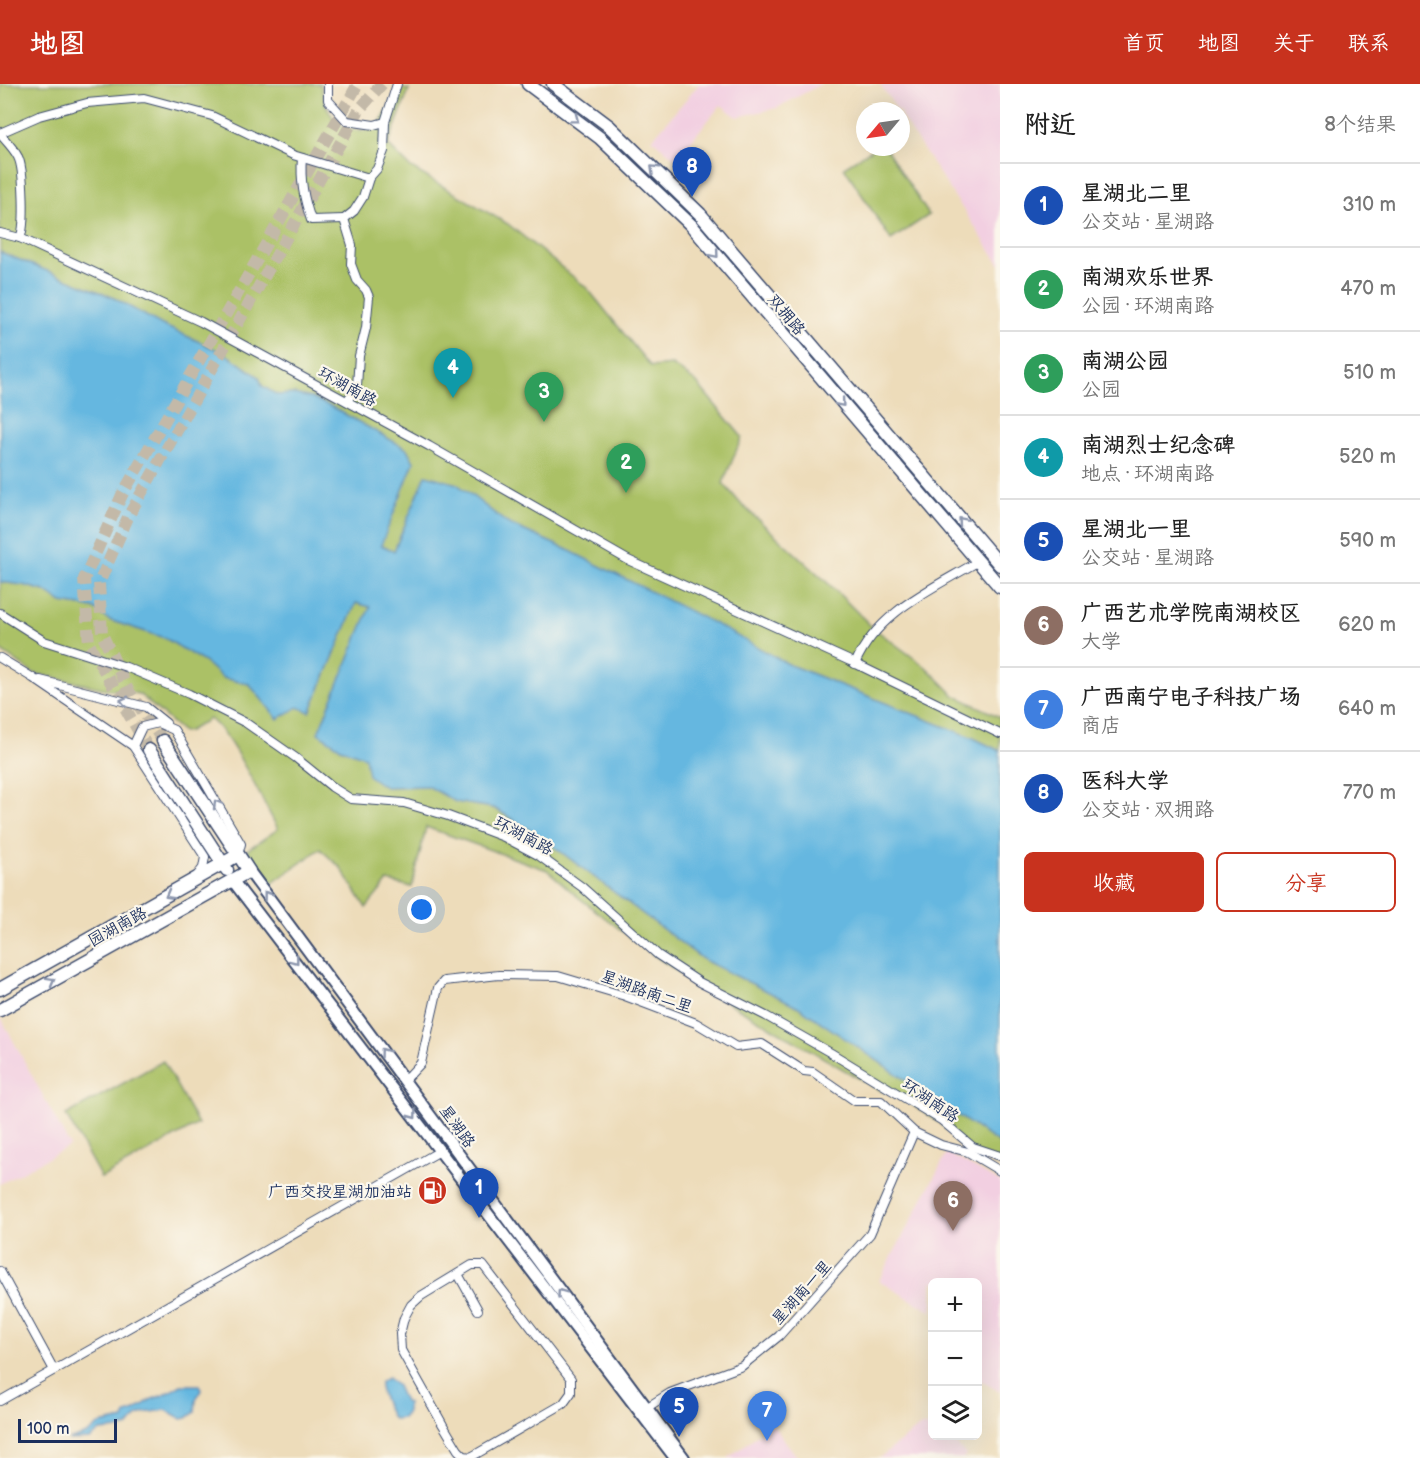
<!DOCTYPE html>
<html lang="zh">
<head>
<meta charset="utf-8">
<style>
  :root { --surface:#fff; --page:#f2f2f2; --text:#222; --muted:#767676; --line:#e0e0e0; --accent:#c8321e }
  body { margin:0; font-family:"Balsamiq Sans","LXGW WenKai TC",sans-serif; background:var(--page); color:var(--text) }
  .controls { position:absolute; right:18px; bottom:18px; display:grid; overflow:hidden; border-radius:9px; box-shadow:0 6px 24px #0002 }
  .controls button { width:54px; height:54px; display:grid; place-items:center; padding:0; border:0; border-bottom:2px solid var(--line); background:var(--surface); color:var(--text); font:30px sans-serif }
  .compass { position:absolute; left:856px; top:18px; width:54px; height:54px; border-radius:50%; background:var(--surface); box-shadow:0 6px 24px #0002; rotate:241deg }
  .scale { position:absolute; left:18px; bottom:15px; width:99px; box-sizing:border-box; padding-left:6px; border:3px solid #1b2f5e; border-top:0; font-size:16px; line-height:21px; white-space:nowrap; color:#1b2f5e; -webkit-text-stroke:4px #fbf7ec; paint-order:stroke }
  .you { position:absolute; left:422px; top:826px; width:21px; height:21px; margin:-15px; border:4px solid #fff; border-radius:50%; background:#1a73e8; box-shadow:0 0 0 9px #1a73e833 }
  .badge { display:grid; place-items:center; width:39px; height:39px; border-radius:50%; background:var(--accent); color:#fff; font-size:20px; font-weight:700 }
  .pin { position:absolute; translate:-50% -50px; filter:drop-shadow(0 2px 3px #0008) }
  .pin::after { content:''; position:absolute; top:32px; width:21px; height:18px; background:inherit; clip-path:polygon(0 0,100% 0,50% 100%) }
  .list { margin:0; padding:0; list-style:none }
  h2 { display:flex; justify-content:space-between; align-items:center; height:78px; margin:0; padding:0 24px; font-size:26px }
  h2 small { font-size:20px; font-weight:400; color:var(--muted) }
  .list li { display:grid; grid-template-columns:39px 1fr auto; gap:18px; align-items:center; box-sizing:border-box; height:84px; padding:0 24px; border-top:2px solid var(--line) }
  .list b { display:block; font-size:22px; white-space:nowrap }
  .list p { margin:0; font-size:20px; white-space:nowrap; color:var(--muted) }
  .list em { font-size:20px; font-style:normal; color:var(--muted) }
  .actions { display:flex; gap:12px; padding:18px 24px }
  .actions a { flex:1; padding:14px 0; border:2px solid var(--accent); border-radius:9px; text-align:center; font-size:21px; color:var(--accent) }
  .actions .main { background:var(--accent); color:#fff }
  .icon { flex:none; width:33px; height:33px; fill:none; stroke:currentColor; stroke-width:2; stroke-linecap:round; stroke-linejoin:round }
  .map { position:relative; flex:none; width:1000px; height:1374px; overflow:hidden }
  header { display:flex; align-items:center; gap:36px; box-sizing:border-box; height:84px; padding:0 30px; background:var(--accent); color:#fff }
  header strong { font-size:28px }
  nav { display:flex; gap:33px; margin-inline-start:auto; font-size:21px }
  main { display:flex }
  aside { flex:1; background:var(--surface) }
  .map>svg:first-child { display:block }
  .built { fill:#f2cfe1 }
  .green { fill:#abc166; stroke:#637862; stroke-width:1.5 }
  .water { fill:#65b7e0; stroke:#40739f; stroke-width:1.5 }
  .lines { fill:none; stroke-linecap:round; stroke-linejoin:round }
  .primary-tunnel { stroke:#c3b9a8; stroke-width:12; stroke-dasharray:12 6; stroke-linecap:butt }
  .street-casing { stroke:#3a496c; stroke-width:10 }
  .secondary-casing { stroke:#3a496c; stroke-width:14 }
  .primary-casing { stroke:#3a496c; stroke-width:15 }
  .street { stroke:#fff; stroke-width:8 }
  .secondary { stroke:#fff; stroke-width:10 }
  .primary { stroke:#fff; stroke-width:12 }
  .oneway { stroke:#8d97ae }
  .labels { text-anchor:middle; stroke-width:4.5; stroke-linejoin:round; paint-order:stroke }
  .street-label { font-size:16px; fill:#1b2f5e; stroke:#fbf7ec }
  .poi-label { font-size:16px; fill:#1b2f5e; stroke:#fbf7ec; text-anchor:end }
</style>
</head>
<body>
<header>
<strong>地图</strong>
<nav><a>首页</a><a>地图</a><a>关于</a><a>联系</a></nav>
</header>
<main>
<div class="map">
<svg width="1000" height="1374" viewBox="0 0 1000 1374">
  <rect width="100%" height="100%" fill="#fbf7ec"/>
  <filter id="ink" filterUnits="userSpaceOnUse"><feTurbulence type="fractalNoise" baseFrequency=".0167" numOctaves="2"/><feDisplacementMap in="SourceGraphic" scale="12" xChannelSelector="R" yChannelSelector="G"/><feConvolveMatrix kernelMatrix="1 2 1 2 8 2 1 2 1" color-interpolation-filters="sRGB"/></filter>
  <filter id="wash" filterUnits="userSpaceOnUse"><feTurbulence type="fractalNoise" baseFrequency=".008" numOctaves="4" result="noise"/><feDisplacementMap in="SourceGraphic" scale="24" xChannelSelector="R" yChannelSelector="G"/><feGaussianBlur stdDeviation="1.35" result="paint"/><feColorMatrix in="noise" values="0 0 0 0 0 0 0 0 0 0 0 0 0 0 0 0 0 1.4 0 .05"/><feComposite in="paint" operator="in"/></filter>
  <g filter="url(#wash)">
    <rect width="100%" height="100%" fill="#eddcba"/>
    <g class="built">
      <polygon points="699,0 821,0 777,24 737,33 721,21 676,75 652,55"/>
      <polygon points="880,0 1000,0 1000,181 901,32 901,27 898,27"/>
      <polygon points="1,934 70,1062 0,1100 0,935"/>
      <polygon points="947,1069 1000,1098 1000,1308 978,1295 978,1248 986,1234 978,1228 978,1198 932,1198 932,1228 879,1197"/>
      <polygon points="772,1340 798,1374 728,1374"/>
      <polygon points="921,1342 932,1342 932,1352 946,1352 966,1370 963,1374 879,1374"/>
    </g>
    <g class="green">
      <path d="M0 0H321C323 18 331 41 351 45 358 47 368 46 375 46L401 4 409 6 388 61 411 84 508 140 587 204 651 283 672 281 696 298 742 353 723 399 741 420 830 501 872 543 926 583 954 611 1000 633V667L973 654 790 581 570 467 507 439 457 400 426 392 394 467 380 461 414 378 407 365 332 323 311 314 294 310 277 311 262 302 259 293 224 269 162 241 112 213 0 168Z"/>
      <polygon points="876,63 885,63 929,131 891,156 844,83"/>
      <path d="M0 498 23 501 45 507 62 519 93 524 109 536 165 554 206 579 223 594 249 600 278 634 298 623 310 628 356 518 371 523 319 648 341 664 366 673 385 703 428 702 456 718 493 724 540 752 704 876 797 922 1000 1060V1080L969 1066 939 1038 896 1010 879 1006 698 901 652 870 578 813 547 786 426 743 412 803 388 797 366 824 341 784 320 765 271 800 247 766 278 745C265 722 229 645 209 635L189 647 183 648 139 610 101 604 33 589 0 566Z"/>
      <polygon points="163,977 198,1040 101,1094 66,1031"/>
    </g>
    <g class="water">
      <polygon points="0,168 112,213 162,241 224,269 259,293 262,302 277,311 294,310 311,314 332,323 407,365 414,378 381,461 394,467 426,391 457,400 507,439 570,467 717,541 790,581 973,654 1000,667 1000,1060 797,922 704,876 540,752 494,724 456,718 428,702 385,703 368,691 365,673 341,664 318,649 370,523 356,519 310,628 298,623 278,635 249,600 223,594 206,579 165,554 109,536 93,524 62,519 45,507 23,501 0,498"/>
      <path d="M388 1294 397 1302 404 1318 407 1319V1328L402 1334 393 1335C388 1328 378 1305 380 1298Z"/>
      <polygon points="181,1301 199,1301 201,1306 196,1316 195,1328 187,1334 182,1335 166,1326 144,1329 137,1332 128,1343 119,1345 100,1347 90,1355 68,1356 87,1350 100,1340 124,1335 126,1330 133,1328 150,1316 166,1310"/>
    </g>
  </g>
  <g filter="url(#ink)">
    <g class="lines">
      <g class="primary-tunnel">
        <polyline points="163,657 128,606 102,550 99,499 129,431 359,26 382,0"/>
        <polyline points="149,666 89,560 84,495 122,411 358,0"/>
      </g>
      <defs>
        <g id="street">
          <polyline points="328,0 328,16 347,37 374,41 385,38 397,0"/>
          <polyline points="0,49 39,32 87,19 144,14 212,32 293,71 369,94"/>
          <path d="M0 50C6 57 14 65 18 73 24 84 26 143 20 154"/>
          <path d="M302 74C300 97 304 115 311 136L344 135"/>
          <polyline points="0,149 20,154 201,238 429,362 628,476 850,577 1000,650"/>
          <polyline points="347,317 357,302 359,272 366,244 369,213 366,206 357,196 351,180 352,161 344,135 354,127 363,113 369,94 377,85 384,67 385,38"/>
          <polyline points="0,529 44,557 126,583 189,610 246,639 296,674 332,703 351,715 404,719 448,732 504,753 538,771 582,803 658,871 699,898 766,932 831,969 941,1036 973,1063 1000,1072"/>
          <polyline points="0,574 33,594 133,662"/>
          <path d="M855 580C877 528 932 505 977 478"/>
          <polyline points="40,596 146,623 166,639"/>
          <polyline points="197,792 203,784 205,773 133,662 142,643 158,639 174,646 241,760 238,771"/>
          <polyline points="405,996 421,979 438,904 444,897 499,891 558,892 625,912 696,939 736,963 762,960 804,987 813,988 855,1017 881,1017 914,1048 941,1061 968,1068 1000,1087"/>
          <polygon points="472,1181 483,1181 571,1295 571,1309 563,1320 471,1373 464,1372 458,1366 443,1341 401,1266 400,1250 404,1234 411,1221 421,1212"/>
          <polyline points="0,1187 54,1286"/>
          <polyline points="458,1190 478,1226"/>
          <polyline points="0,1317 440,1067"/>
          <polyline points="646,1324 670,1309 742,1282 779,1252 870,1150 914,1048"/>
        </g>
        <g id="secondary">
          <polyline points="249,787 684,1374"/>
          <polyline points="233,797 675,1374"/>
        </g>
        <g id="primary">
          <polyline points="528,0 600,54 691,141 1000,503"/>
          <polyline points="553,0 609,42 700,130 1000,481"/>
          <polyline points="149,666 227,786"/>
          <polyline points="0,905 238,771"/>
          <polyline points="0,926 249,787 163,657"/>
        </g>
      </defs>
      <use href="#street" class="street-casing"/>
      <use href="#secondary" class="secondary-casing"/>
      <use href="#primary" class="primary-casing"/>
      <use href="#street" class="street"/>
      <use href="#secondary" class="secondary"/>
      <use href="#primary" class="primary"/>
    </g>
    <defs><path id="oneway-chevron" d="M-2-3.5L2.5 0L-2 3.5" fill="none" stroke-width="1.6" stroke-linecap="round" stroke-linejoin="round" transform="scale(1.5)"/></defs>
    <g class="oneway">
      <use href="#oneway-chevron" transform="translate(575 35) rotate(37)"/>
      <use href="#oneway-chevron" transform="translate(654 85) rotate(-136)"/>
      <use href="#oneway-chevron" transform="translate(715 170) rotate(50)"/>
      <use href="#oneway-chevron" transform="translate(841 319) rotate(50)"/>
      <use href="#oneway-chevron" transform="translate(962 437) rotate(-131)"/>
      <use href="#oneway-chevron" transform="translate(124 617) rotate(-166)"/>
      <use href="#oneway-chevron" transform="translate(217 720) rotate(-120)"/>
      <use href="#oneway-chevron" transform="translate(169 811) rotate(151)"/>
      <use href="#oneway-chevron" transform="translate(267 811) rotate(-127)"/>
      <use href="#oneway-chevron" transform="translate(295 876) rotate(52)"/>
      <use href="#oneway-chevron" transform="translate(51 897) rotate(-29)"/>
      <use href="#oneway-chevron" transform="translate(384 968) rotate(-127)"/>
      <use href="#oneway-chevron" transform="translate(413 1031) rotate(53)"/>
      <use href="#oneway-chevron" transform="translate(561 1209) rotate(-126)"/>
    </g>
  </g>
  <defs>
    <symbol id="fuel-disc" viewBox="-11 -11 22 22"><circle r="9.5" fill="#c8321e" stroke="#fbf7ec"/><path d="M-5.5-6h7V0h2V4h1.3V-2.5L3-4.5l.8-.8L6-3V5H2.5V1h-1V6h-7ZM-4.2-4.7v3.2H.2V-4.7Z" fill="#fff"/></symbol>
  </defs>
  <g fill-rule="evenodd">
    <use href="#fuel-disc" x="416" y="1090" width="33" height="33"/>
  </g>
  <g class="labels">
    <g class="street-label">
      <text transform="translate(787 230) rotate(50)" y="6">双拥路</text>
      <text transform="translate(348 302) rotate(29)" y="6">环湖南路</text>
      <text transform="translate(524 751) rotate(28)" y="6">环湖南路</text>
      <text transform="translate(117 842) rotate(-29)" y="6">园湖南路</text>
      <text transform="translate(647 907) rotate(20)" y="6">星湖路南二里</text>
      <text transform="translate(931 1016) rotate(34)" y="6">环湖南路</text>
      <text transform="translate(458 1042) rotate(54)" y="6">星湖路</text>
      <text transform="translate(801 1208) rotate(-48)" y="6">星湖南一里</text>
    </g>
    <g class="poi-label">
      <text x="412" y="1113">广西交投星湖加油站</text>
    </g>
  </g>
</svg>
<div class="controls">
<button>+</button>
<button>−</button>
<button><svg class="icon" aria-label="layers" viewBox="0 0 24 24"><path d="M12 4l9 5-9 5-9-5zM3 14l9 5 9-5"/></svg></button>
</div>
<svg class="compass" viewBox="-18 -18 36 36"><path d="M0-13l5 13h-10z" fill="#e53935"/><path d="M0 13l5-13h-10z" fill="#767676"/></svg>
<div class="scale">100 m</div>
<div class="you"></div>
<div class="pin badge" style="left:479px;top:1134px;background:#1a4fb4">1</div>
<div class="pin badge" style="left:626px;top:409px;background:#2e9e5b">2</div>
<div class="pin badge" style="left:544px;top:338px;background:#2e9e5b">3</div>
<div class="pin badge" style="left:453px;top:314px;background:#0f9aa8">4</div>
<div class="pin badge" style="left:679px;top:1353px;background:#1a4fb4">5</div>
<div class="pin badge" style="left:953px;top:1147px;background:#8d6e63">6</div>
<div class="pin badge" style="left:767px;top:1357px;background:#3f7fe0">7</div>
<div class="pin badge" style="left:692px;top:113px;background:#1a4fb4">8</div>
</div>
<aside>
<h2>附近<small>8个结果</small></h2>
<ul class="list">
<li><span class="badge" style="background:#1a4fb4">1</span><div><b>星湖北二里</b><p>公交站 · 星湖路</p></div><em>310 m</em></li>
<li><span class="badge" style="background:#2e9e5b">2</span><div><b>南湖欢乐世界</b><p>公园 · 环湖南路</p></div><em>470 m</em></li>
<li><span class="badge" style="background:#2e9e5b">3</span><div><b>南湖公园</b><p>公园</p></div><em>510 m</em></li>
<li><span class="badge" style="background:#0f9aa8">4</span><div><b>南湖烈士纪念碑</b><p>地点 · 环湖南路</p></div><em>520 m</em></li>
<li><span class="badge" style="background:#1a4fb4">5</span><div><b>星湖北一里</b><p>公交站 · 星湖路</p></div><em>590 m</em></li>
<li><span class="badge" style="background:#8d6e63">6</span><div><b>广西艺术学院南湖校区</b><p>大学</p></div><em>620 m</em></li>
<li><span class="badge" style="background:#3f7fe0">7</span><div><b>广西南宁电子科技广场</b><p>商店</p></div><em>640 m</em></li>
<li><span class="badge" style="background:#1a4fb4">8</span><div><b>医科大学</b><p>公交站 · 双拥路</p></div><em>770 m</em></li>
</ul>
<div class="actions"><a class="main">收藏</a><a>分享</a></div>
</aside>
</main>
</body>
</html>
